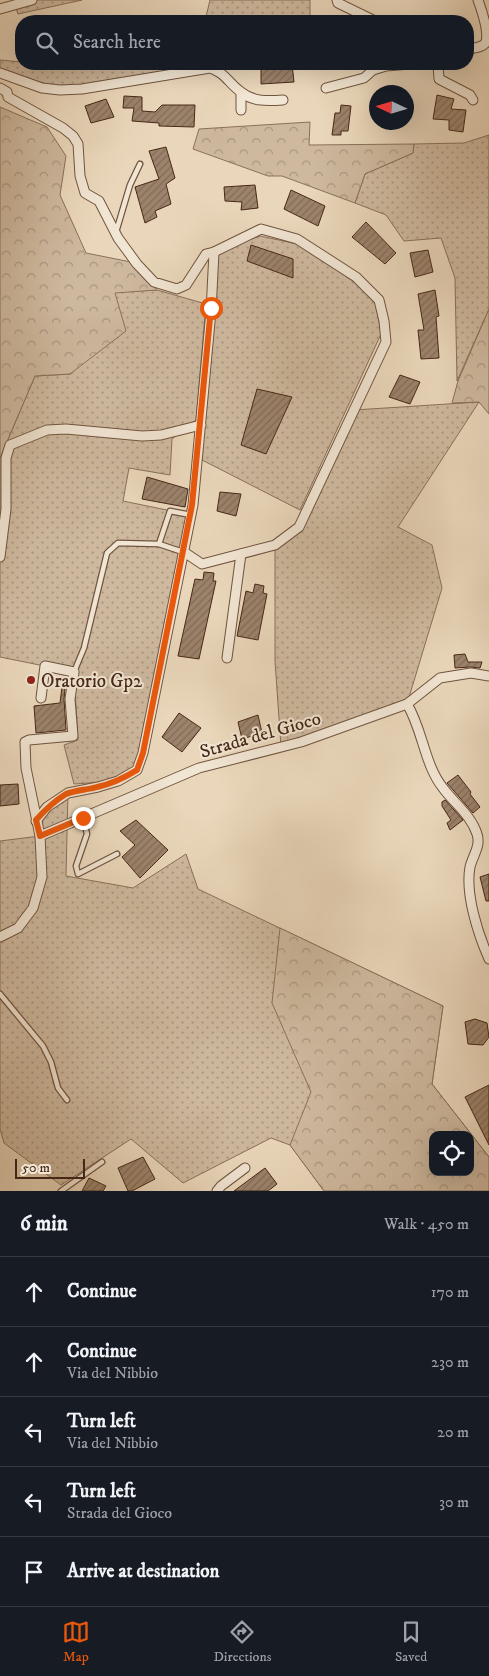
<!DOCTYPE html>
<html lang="en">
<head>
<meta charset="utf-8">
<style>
  :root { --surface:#171b24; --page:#20242c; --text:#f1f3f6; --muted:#9ea1a6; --line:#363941; --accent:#ea580c }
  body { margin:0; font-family:"IM FELL DW Pica",serif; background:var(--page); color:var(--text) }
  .controls { position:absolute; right:15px; bottom:15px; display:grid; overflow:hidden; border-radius:10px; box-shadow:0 5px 20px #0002 }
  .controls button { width:45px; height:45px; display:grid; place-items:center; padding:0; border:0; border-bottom:1px solid var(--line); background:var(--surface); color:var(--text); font:25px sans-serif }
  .compass { position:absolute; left:369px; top:85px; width:45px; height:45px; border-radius:50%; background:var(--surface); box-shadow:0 5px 20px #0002; rotate:274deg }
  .scale { position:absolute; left:15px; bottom:12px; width:70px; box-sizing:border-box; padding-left:5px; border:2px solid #472816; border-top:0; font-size:14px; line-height:18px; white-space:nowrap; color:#472816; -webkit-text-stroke:4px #f1e5d3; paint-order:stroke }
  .stop { position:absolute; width:15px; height:15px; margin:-11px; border:4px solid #ea580c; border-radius:50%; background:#fff }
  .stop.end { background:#ea580c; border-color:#fff; box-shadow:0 1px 5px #0008 }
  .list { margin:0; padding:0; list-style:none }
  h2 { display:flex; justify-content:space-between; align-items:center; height:65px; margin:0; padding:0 20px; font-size:21px }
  h2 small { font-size:16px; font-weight:400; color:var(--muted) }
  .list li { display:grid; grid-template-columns:32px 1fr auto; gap:15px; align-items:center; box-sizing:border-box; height:70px; padding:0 20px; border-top:1px solid var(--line) }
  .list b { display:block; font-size:19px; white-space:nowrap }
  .list p { margin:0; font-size:16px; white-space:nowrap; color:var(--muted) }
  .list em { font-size:16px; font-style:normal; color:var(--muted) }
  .icon { flex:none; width:28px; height:28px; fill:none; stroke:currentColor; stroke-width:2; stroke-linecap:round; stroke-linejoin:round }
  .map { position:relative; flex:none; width:489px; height:1191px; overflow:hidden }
  .search { position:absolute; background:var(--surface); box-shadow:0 5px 20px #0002; left:15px; right:15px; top:15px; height:55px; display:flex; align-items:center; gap:12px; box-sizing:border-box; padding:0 18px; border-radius:20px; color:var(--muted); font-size:19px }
  .sheet { height:415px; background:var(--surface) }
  nav { display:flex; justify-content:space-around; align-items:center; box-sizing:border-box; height:70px; border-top:1px solid var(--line); background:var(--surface); font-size:14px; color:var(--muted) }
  nav a { display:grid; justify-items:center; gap:2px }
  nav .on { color:var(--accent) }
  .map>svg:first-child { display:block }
  .grass { fill:url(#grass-dots); stroke:#8a705a; fill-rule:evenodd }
  .forest { fill:url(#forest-crowns); stroke:#8a705a; fill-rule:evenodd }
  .building { fill:url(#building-hatch); stroke:#472816 }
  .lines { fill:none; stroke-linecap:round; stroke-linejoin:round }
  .service-casing { stroke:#70543f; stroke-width:7 }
  .minor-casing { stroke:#70543f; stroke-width:11 }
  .service { stroke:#f1e5d3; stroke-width:4.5 }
  .minor { stroke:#f1e5d3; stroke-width:9 }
  .route { stroke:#ea580c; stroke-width:6 }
  .poi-dot { fill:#8f2418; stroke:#f1e5d3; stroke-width:2 }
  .labels { text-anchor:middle; stroke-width:4; stroke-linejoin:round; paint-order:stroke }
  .poi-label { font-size:19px; fill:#472816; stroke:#f1e5d3; text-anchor:start }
  .street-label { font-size:19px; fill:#472816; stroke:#f1e5d3 }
</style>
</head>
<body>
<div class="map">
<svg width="489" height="1191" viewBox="0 0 489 1191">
  <defs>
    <pattern id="grass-dots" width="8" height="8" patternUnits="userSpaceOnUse" patternTransform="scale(1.25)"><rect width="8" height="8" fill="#ceb99f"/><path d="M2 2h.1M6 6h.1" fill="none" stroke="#a99681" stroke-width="1.8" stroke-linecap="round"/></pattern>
    <pattern id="forest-crowns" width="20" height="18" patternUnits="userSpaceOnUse" patternTransform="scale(1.25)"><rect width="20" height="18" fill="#ceb99f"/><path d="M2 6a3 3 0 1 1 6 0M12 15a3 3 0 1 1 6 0" fill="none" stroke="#a99681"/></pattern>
    <pattern id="building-hatch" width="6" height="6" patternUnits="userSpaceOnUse" patternTransform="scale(1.25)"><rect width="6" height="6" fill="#9c836c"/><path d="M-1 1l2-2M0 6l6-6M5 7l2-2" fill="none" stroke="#816b58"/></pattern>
  </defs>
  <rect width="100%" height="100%" fill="#ead7bb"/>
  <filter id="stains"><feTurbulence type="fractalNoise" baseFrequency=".004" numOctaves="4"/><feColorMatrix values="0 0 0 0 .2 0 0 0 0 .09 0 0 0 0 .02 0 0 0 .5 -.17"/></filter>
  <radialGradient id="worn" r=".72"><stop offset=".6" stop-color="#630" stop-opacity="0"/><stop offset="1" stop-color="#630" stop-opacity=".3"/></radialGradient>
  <g class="grass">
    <polygon points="13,0 82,0 18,14"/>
    <polygon points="210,0 310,0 310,21 205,21"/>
    <polygon points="0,60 21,62 21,64 221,64 210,68 60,90 0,73"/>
    <polygon points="489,135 489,309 457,381 455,278 441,238 404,241 386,215 355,203 365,174 413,153 414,144 464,143"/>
    <polygon points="260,236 302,245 375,297 381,334 300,510 202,460 216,252"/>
    <polygon points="157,290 206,304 196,420 172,439 170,475 129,468 123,501 191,515 137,770 118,781 74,784 64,745 78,740 74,672 0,657 0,458 35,376 71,374 115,292"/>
    <polygon points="479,402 398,527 432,545 442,588 407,704 281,747 275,661 275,545 299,527 354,410"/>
    <path d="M68 793 66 876 133 888 186 854 198 889 443 1006 432 1084 489 1157V1191H324L290 1145 271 1138 183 1183 131 1139 61 1185 4 1143 0 1129V841L40 836 36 821ZM433 1135H470V1172H433Z"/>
  </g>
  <g class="forest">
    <polygon points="0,107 47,127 66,156 60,195 86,253 131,262 157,290 115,293 126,331 70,374 35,376 0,458"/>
    <polygon points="310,122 309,145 414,144 413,153 365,174 355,203 282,176 268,176 193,149 199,129"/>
    <polygon points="489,309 489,414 479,402 452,403 458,381"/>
    <path d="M280 928 443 1006 432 1084 489 1157V1191H324L290 1145 311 1092 272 1003ZM433 1135H470V1172H433Z"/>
  </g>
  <g class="building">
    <polygon points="284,64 292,64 294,82 261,84 261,66"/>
    <polygon points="437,95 454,99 451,109 466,110 463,132 449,130 449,120 433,119"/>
    <polygon points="124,96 142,97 142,111 155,112 162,105 195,105 194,127 159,126 159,123 132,121 134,108 123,108"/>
    <polygon points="106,99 114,117 91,123 85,106"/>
    <polygon points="341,105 351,106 348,131 341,131 341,135 332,135 335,113 340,113"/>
    <polygon points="166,147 175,178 166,184 171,204 155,211 157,217 145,223 135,187 159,179 149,151"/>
    <polygon points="255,185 258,208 241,210 242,202 225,201 224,187"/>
    <polygon points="291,190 325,206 318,226 284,209"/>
    <polygon points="366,222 396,253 385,264 352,237"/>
    <polygon points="251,245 293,259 293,278 247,261"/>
    <polygon points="428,250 433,272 415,277 410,253"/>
    <polygon points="435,290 439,316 436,317 439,358 421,359 418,330 424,330 418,294"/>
    <polygon points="400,375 420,382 410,404 389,397"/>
    <polygon points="257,389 292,397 266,454 241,445"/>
    <polygon points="147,477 188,489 185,507 142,499"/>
    <polygon points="220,492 241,494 236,516 217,511"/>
    <polygon points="204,572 214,573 213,581 216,581 199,659 178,656 195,579 203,580"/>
    <polygon points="255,584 264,586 263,593 267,594 258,640 237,636 246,591 253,593"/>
    <polygon points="465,654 468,662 482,662 480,668 470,667 455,668 454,655"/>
    <polygon points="62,687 65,689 64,699 66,730 36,733 34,706 60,703"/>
    <polygon points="179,713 201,728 182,752 162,737"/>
    <polygon points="258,715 262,733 242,739 238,722"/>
    <polygon points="458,775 471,792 470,794 480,807 473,813 447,783"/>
    <polygon points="18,784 19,804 0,806 0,785"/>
    <polygon points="445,800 463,820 450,830 447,823 451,820 442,806 442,802"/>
    <polygon points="136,820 168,850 140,878 122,857 135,845 120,831"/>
    <polygon points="489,874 489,901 486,901 480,877"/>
    <polygon points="475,1019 487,1023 489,1037 483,1045 468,1044 465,1022"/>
    <polygon points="489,1085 489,1145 465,1097"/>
    <polygon points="143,1157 155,1179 132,1191 128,1191 118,1168"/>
    <polygon points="265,1168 277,1184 268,1191 234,1191"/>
    <polygon points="89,1178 106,1186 103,1191 82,1191"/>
  </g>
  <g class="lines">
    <defs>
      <g id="service">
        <polyline points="116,232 130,185 140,164"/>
        <polyline points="159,544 170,511 191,515"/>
        <polyline points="74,672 84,648 107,553 118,543 159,544 183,552"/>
        <polyline points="83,818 87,834 76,866 78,874 117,854"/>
        <polyline points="0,994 43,1046 51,1062 58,1088 67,1100"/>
        <polyline points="61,1191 102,1162"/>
      </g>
      <g id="minor">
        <polyline points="337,0 338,3 375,21"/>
        <polyline points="0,9 32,0"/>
        <path d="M468 49C473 48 483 48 486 42 489 31 482 11 478 0"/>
        <polyline points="438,64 439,79 470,95 473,100"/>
        <path d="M0 73 42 88 60 90 82 89 210 68C226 73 228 83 241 92 253 102 268 101 283 100"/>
        <polyline points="0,88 7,92 8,97 63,128 73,136 78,144 80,176 85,193 99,201 118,238 137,264 154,282 177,289 186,285 206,254 214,252"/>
        <polyline points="326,88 364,78 373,70 386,66 411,64"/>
        <polyline points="241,110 241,93"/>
        <polyline points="0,557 6,509 6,458 10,445 47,430 66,429 142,436 161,435 201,425"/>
        <polyline points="227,658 241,554"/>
        <path d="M407 704C423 730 424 764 443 788 454 803 471 815 477 834 481 846 473 855 470 867 465 894 478 934 489 959"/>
        <polyline points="36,821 47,807 68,793 98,787 118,781 137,770 143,753 193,505 211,311 214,252 261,229 297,239 356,277 379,300 384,321 386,342 299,527 275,545 202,564 184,552"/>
        <polyline points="40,836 199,768 301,742 407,704 440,678 471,673 489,676"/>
        <polyline points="0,937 18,928 33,908 42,877 40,836 26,768 25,742 29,740 73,736 70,699 74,672 45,666 41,698"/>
        <polyline points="217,1191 221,1186 245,1168"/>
      </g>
    </defs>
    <use href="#service" class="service-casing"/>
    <use href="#minor" class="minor-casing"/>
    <use href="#service" class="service"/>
    <use href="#minor" class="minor"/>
  </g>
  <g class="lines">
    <path class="route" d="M83 818 40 836 36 820C45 810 54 801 66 794 75 790 87 790 97 787 112 784 124 778 137 770L143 753 192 505 211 308"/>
  </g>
  <circle class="poi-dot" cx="31" cy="680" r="5"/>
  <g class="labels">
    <g class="poi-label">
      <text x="41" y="687">Oratorio Gp2</text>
    </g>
    <g class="street-label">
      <text transform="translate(260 734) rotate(-16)" y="7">Strada del Gioco</text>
    </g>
  </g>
  <rect width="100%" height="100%" filter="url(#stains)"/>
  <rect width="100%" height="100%" fill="url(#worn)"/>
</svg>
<div class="controls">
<button><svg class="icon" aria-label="locate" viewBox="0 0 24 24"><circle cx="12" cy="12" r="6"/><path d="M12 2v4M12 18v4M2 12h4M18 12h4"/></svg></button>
</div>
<svg class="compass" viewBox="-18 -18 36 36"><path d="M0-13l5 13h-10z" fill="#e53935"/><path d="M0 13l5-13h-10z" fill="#9ea1a6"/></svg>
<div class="scale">50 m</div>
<div class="stop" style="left:211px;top:308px"></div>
<div class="stop end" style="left:83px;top:818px"></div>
<div class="search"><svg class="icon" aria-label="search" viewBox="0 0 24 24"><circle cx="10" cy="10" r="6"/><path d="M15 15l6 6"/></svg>Search here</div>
</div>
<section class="sheet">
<h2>6 min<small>Walk · 450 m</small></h2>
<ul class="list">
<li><svg class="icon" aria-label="ahead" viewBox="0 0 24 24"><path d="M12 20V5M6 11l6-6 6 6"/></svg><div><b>Continue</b></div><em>170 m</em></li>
<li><svg class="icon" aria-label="ahead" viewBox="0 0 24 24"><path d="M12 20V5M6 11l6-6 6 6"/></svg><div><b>Continue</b><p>Via del Nibbio</p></div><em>230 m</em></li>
<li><svg class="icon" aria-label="left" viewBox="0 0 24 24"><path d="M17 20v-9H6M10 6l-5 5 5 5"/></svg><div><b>Turn left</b><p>Via del Nibbio</p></div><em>20 m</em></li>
<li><svg class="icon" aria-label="left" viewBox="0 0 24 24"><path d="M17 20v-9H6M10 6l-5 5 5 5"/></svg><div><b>Turn left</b><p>Strada del Gioco</p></div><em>30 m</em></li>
<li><svg class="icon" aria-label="arrive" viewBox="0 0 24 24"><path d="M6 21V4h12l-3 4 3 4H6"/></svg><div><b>Arrive at destination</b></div></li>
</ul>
</section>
<nav>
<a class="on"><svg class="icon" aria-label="map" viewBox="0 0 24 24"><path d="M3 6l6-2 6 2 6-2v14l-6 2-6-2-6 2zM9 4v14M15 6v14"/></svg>Map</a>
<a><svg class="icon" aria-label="directions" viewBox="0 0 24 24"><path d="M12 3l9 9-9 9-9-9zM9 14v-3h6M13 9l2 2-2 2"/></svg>Directions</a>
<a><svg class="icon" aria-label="saved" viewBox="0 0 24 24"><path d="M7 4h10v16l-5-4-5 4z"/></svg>Saved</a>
</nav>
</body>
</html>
